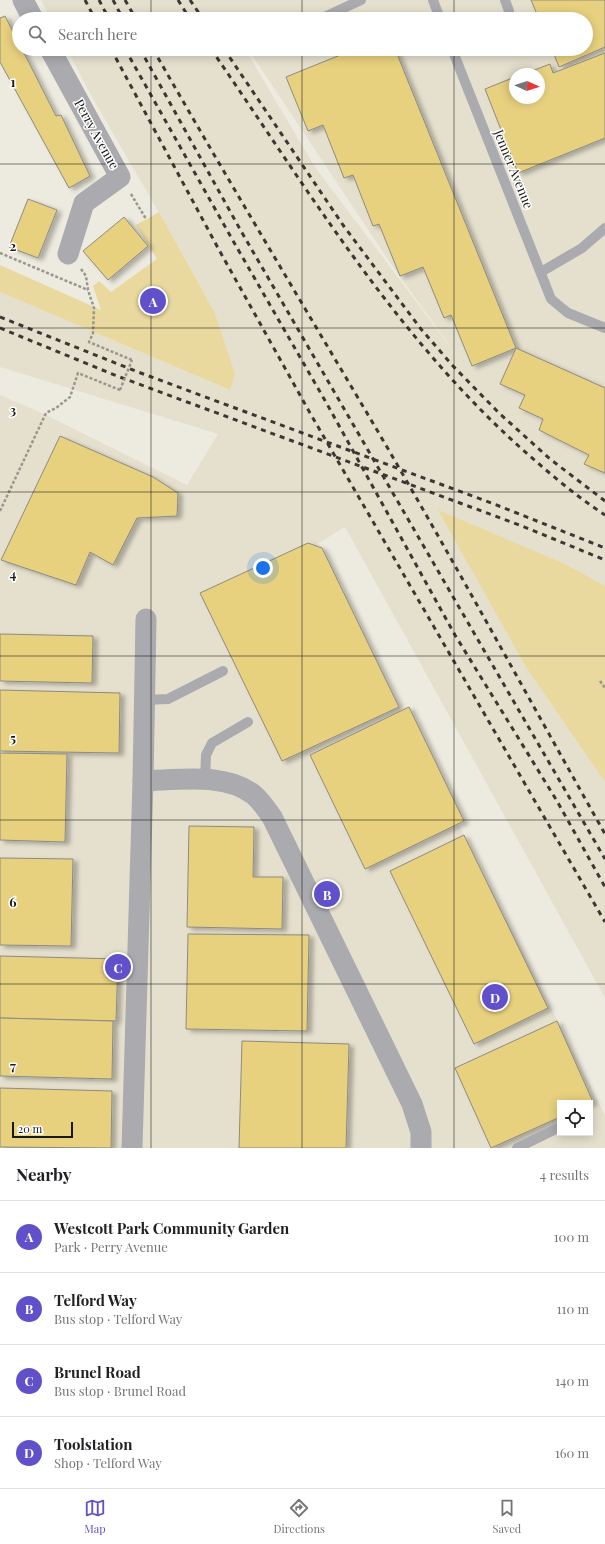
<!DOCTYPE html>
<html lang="en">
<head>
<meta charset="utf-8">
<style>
  :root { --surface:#fff; --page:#f2f2f2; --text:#202124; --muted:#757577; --line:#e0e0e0; --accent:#6051ca }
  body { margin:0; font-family:"Playfair Display",serif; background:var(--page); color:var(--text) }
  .controls { position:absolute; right:12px; bottom:12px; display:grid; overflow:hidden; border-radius:0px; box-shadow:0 2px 10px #0003 }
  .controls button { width:36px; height:36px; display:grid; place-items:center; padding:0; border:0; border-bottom:1px solid var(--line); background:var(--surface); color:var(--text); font:20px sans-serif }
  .compass { position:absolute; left:509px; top:68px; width:36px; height:36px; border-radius:50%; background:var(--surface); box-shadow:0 2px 10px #0003; rotate:93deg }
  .scale { position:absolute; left:12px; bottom:10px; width:61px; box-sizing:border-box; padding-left:4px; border:2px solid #181713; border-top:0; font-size:11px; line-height:14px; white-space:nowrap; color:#181713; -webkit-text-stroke:3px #fff; paint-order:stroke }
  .you { position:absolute; left:263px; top:568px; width:14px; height:14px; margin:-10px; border:3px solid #fff; border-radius:50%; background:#1a73e8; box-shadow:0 0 0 6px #1a73e833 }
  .badge { display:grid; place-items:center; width:26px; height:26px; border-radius:50%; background:var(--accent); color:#fff; font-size:13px; font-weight:700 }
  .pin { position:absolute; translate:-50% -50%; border:2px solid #fff; box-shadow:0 1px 4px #0006 }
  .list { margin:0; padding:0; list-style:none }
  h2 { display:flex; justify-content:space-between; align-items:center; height:52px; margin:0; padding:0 16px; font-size:17px }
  h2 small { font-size:13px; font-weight:400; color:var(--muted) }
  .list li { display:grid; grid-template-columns:26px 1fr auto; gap:12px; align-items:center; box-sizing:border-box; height:72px; padding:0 16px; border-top:1px solid var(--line) }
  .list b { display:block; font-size:15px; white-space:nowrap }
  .list p { margin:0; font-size:13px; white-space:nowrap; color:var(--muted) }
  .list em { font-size:13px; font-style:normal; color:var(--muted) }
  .icon { flex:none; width:22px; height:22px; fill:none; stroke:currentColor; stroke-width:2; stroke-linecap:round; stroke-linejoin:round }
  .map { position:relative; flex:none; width:605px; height:1148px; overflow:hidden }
  .search { position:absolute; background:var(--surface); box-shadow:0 2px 10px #0003; left:12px; right:12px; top:12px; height:44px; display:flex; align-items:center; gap:10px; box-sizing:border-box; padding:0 14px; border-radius:22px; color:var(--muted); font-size:15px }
  .sheet { height:340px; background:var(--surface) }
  nav { display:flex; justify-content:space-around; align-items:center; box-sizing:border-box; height:56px; border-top:1px solid var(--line); background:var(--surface); font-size:11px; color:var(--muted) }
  nav a { display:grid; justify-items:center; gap:2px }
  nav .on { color:var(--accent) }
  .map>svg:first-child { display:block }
  .built { fill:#e5e0ce; fill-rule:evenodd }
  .green { fill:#e9d99f }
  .building { fill:#e7d07e; stroke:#8e8b81; filter:url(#shadow) }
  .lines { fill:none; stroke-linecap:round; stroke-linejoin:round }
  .path { stroke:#98968e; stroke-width:2.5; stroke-dasharray:3 2; stroke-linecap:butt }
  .service { stroke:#aaaaaf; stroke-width:10 }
  .minor { stroke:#aaaaaf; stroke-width:21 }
  .rail { stroke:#393832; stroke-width:3; stroke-dasharray:5 5; stroke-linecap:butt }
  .path-bridge { stroke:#98968e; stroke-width:2.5; stroke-dasharray:3 2; stroke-linecap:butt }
  .grid { fill:none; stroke:#181713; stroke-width:1; stroke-opacity:0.55 }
  .labels { text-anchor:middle; stroke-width:3; stroke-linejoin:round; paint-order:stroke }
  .street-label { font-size:13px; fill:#181713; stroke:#fff }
  .grid-label { font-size:13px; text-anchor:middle; font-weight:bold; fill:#181713; stroke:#fff; stroke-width:3; stroke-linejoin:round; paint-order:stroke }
</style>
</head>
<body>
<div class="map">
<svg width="605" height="1148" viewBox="0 0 605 1148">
  <defs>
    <filter id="shadow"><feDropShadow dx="4.5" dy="2.5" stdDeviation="2" flood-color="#0004"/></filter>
  </defs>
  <rect width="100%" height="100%" fill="#edeadf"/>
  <path class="built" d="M41 0H605V998L345 527 317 544 605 1115V1148H0V395L44 414 187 485 218 434 0 367V292L230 390 214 311 181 251 91 95 67 49H245L315 167 460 360 391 264 248 49H586V19H228L221 8 227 19H51ZM515 74H539V98H515ZM560 1103H590V1133H560Z"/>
  <g class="green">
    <polygon points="159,212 214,311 235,374 230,390 0,292 0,265 101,310 93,286 99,281 111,292 157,259 136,225"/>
    <polygon points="438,510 565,564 605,586 605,782 526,667"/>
  </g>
  <g class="building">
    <polygon points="531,0 605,0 605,47 559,67 552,49 586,49 586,19 539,19"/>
    <polygon points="5,16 19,44 19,49 22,49 56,116 61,115 90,176 69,188 0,62 0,18"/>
    <polygon points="355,49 395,49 516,348 472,366 451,315 444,318 423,267 400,276 379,224 373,226 353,175 344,178 323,125 308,131 286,77"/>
    <polygon points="605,53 605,138 518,173 485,89 515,77 515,98 539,98 539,74 524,74 550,64 553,73"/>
    <polygon points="28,199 57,210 38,258 9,247"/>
    <polygon points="124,217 148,246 108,280 83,251"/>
    <polygon points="516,348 605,388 605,473 584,464 589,455 539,430 543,419 519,408 525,395 500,384"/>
    <polygon points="60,436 153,477 178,493 177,516 137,518 113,565 90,552 76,585 1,560"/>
    <polygon points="308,543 322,548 399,707 282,761 200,593"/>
    <polygon points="0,634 93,636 92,683 0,681"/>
    <polygon points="0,690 120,693 119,753 0,751"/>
    <polygon points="409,707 464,821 365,869 310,755"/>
    <polygon points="0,753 67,754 65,842 0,840"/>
    <polygon points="189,826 254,827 253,877 283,877 282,929 187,927"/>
    <polygon points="464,835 548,1008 474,1044 390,871"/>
    <polygon points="0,858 73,859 71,946 0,945"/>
    <polygon points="188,934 309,935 307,1031 186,1029"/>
    <polygon points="0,956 118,959 116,1021 0,1018"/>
    <polygon points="0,1018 113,1021 112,1079 0,1076"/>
    <polygon points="557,1021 593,1102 590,1104 560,1103 560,1117 491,1148 455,1068"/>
    <polygon points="242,1041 349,1044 346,1148 239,1148"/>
    <polygon points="0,1088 112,1091 111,1148 0,1147"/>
  </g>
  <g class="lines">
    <g class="path">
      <polyline points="131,194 146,219"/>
      <polyline points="0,253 88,290"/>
      <polyline points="81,269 86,276 88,290 94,308 93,333 89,342 132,360"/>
      <polyline points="0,511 46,413 56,408 70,397 78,373 120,390"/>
      <polyline points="600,681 605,688"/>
    </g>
    <g class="service">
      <polyline points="433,0 440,19"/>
      <polyline points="320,19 361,0"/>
      <polyline points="504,19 509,17 509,11 505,0"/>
      <polyline points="452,49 551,299 568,313 605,328"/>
      <polyline points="541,272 582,248 605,228"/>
      <polyline points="144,700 168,699 223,671"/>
      <polyline points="205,780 206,755 212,743 248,722"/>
      <polyline points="517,1148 560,1127"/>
    </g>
    <g class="minor">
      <polyline points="23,0 33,19"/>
      <polyline points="50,49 120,177 84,203 68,254"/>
      <path d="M143 781C178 780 226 772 254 795 261 801 267 810 272 817L412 1104 421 1132V1148"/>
      <polyline points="132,1148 143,781 146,619"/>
    </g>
    <g class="rail">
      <polyline points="85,0 95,19"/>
      <polyline points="99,0 109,19"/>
      <polyline points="113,0 123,19"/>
      <polyline points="125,0 136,19"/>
      <polyline points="178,0 190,19"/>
      <polyline points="190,0 203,19"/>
      <polyline points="111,49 218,248 310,413 605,922"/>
      <polyline points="125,49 232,239 327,404 455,635 557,801 605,887"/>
      <polyline points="140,49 241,231 605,859"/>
      <path d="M153 49C226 177 302 303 377 430 455 563 529 699 605 834"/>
      <path d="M211 49C307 188 395 336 523 450 549 473 576 496 605 515"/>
      <polyline points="224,49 343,225 421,329 453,366 499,413 550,459 605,501"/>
      <polyline points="0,317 138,372 494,504 605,548"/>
      <polyline points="0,328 117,376 522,526 605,560"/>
    </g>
    <polyline class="path-bridge" points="120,390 132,360"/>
  </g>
  <path class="grid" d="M151 0V19M302 0V19M454 0V19M151 49V1148M302 49V1148M454 49V1148M0 164H605M0 328H605M0 492H605M0 656H605M0 820H605M0 984H605"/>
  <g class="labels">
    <g class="street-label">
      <text transform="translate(97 134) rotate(61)" y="5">Perry Avenue</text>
      <text transform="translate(514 169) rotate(68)" y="5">Jenner Avenue</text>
    </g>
  </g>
  <g class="grid-label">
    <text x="13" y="87">1</text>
    <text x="13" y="251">2</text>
    <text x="13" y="415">3</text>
    <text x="13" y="579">4</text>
    <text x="13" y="743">5</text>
    <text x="13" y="907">6</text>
    <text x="13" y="1071">7</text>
  </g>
</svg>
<div class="controls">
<button><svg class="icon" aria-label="locate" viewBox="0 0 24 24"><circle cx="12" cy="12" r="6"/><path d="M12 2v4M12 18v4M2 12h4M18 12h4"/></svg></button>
</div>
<svg class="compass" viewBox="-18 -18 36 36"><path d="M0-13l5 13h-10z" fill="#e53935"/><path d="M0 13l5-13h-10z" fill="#757577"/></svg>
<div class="scale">20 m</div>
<div class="you"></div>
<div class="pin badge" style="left:153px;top:301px">A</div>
<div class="pin badge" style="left:327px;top:894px">B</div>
<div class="pin badge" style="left:118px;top:967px">C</div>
<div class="pin badge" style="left:495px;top:997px">D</div>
<div class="search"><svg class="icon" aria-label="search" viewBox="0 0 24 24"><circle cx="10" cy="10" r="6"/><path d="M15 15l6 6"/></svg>Search here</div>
</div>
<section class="sheet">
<h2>Nearby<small>4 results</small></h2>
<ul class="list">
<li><span class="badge">A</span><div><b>Westcott Park Community Garden</b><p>Park · Perry Avenue</p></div><em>100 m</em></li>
<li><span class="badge">B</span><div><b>Telford Way</b><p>Bus stop · Telford Way</p></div><em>110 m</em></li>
<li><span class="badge">C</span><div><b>Brunel Road</b><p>Bus stop · Brunel Road</p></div><em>140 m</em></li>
<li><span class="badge">D</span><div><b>Toolstation</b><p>Shop · Telford Way</p></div><em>160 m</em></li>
</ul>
</section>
<nav>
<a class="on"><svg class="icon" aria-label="map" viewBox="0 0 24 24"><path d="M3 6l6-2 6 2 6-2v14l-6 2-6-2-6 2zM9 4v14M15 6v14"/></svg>Map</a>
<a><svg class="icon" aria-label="directions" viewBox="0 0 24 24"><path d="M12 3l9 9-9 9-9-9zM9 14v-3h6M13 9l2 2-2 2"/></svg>Directions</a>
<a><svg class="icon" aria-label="saved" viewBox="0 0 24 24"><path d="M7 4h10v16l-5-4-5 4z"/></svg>Saved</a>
</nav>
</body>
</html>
